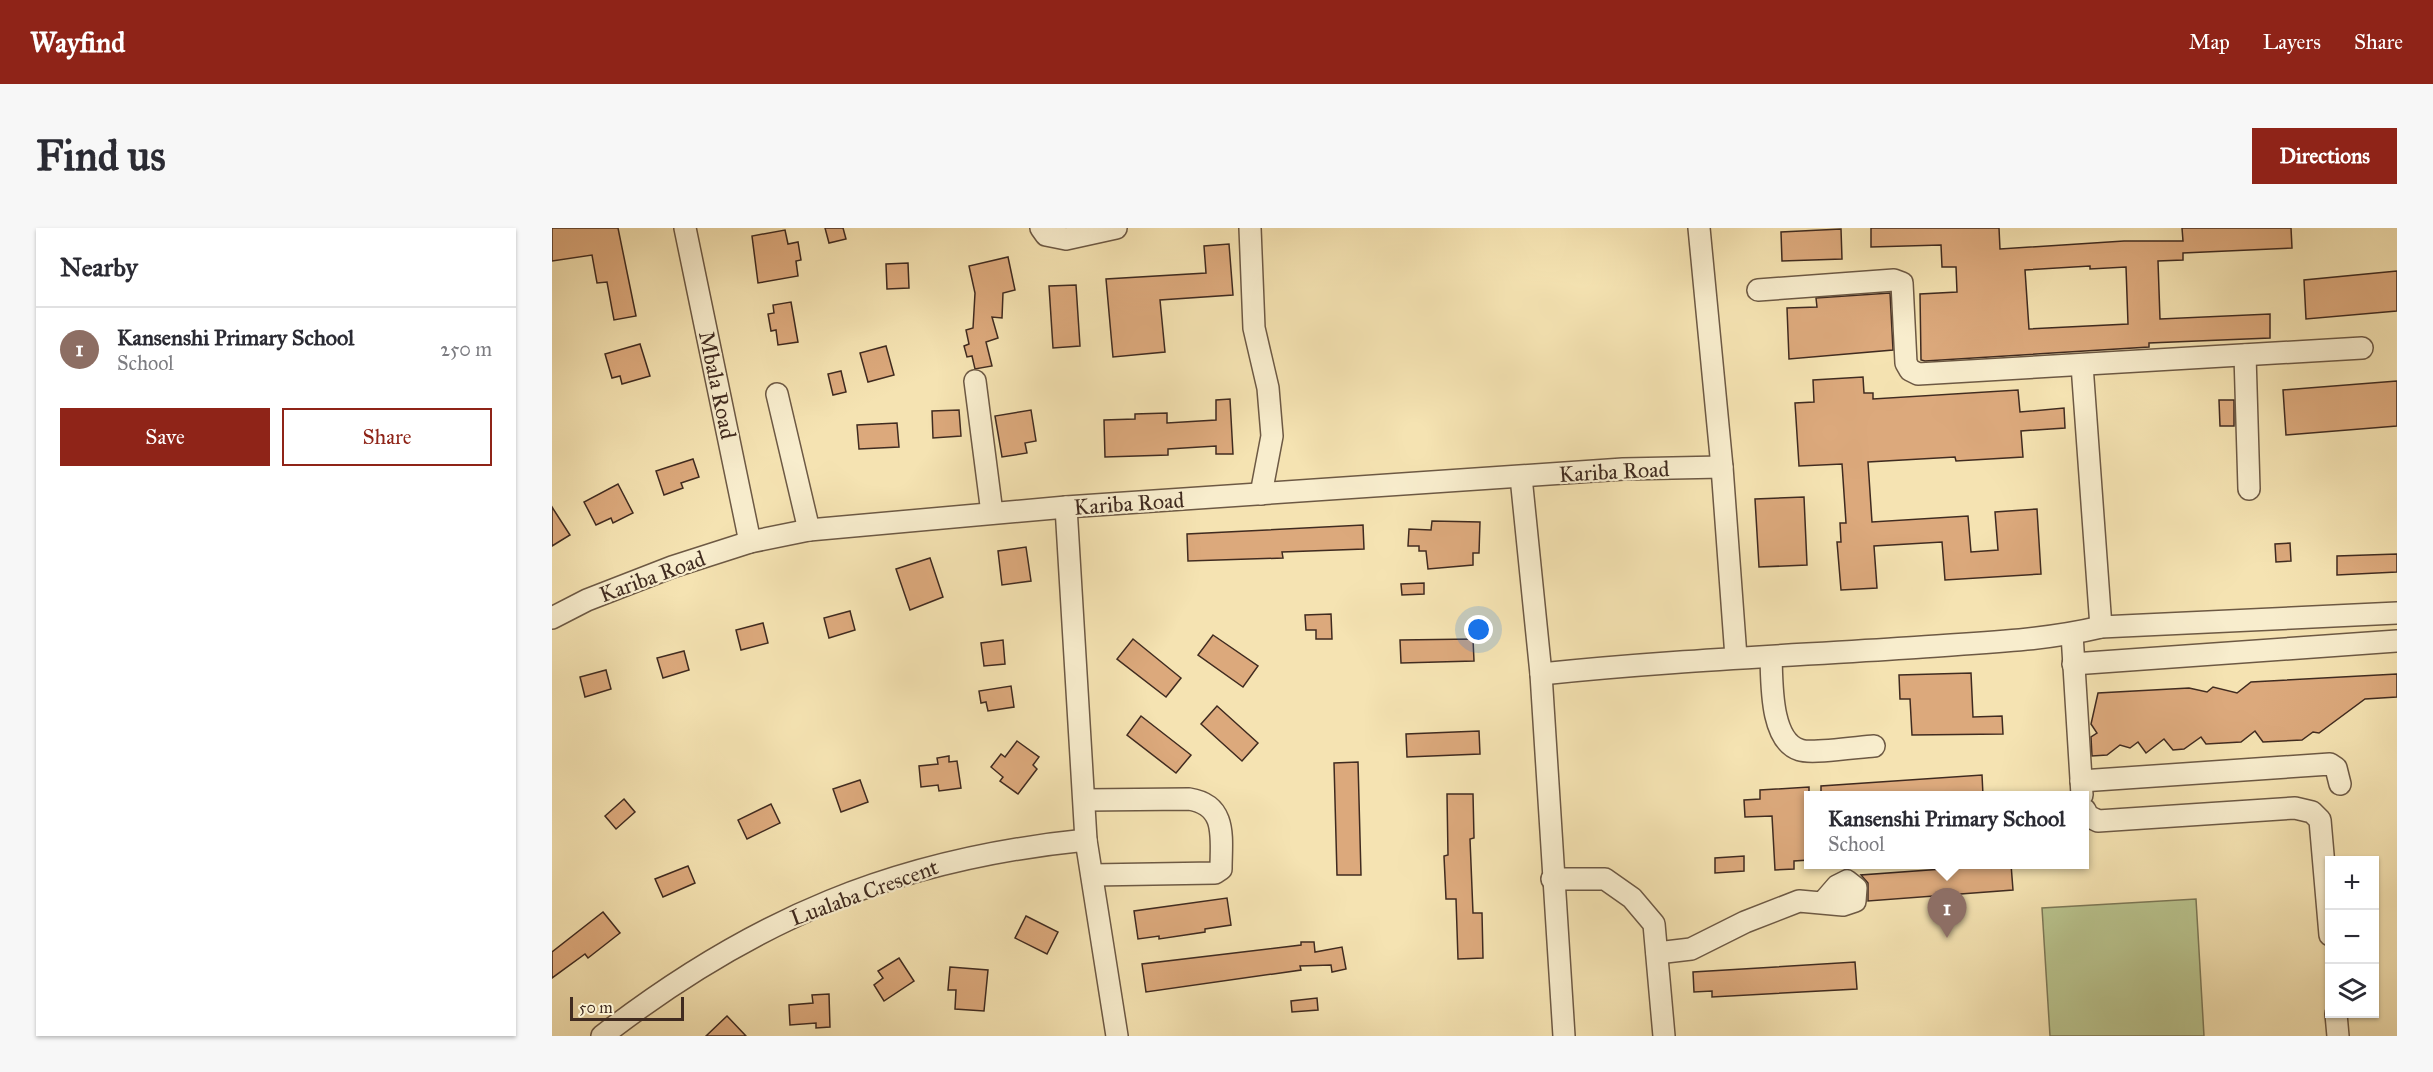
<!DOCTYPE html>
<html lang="en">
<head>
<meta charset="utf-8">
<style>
  :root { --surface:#fff; --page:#f7f7f7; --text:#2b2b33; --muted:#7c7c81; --line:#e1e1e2; --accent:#8f2418 }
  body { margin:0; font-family:"IM FELL Great Primer",serif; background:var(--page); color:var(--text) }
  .controls { position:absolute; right:18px; bottom:18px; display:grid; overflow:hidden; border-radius:0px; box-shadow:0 2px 4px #0004 }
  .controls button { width:54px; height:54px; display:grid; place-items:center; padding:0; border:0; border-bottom:2px solid var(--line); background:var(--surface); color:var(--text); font:30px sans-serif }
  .scale { position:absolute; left:18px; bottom:15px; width:114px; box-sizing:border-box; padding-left:6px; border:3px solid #402b20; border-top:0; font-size:16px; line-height:21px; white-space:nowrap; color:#402b20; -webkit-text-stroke:4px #f8edcd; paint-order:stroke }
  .you { position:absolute; left:927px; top:402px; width:21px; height:21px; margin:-15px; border:4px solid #fff; border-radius:50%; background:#1a73e8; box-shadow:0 0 0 9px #1a73e833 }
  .badge { display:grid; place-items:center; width:39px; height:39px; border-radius:50%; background:var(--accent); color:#fff; font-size:20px; font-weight:700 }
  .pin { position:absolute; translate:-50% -50px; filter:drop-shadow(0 2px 3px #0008) }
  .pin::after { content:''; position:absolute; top:32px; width:21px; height:18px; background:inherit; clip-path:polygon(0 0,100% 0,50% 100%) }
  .popup { position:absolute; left:1252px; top:563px; width:285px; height:78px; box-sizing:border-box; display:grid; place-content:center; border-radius:0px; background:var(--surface); filter:drop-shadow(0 2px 4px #0005); font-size:20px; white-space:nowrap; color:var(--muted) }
  .popup b { font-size:22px; color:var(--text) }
  .popup::after { content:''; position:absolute; left:50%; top:100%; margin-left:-12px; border:12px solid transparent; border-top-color:var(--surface) }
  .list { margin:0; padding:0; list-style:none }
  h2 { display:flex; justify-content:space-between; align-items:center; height:78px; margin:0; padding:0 24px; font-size:26px }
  h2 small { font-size:20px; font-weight:400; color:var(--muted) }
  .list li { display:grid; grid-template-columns:39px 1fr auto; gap:18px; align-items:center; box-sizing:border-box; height:84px; padding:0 24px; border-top:2px solid var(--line) }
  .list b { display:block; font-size:22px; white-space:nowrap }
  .list p { margin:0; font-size:20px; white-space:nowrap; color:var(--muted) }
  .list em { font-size:20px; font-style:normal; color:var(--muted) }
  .actions { display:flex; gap:12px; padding:18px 24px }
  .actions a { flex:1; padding:14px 0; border:2px solid var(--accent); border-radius:0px; text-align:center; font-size:21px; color:var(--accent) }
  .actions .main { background:var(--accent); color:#fff }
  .icon { flex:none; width:33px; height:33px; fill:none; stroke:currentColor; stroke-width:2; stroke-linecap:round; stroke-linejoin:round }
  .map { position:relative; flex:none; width:1845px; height:808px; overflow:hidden; border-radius:0px }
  header { display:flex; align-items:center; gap:36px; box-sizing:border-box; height:84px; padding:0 30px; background:var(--accent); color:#fff }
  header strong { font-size:28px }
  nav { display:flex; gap:33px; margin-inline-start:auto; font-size:21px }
  .intro { display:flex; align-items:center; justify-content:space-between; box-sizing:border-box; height:144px; padding:0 36px }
  h1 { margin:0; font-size:42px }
  .button { padding:15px 27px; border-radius:0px; background:var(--accent); color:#fff; font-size:21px; font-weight:700 }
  main { display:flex; gap:36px; padding:0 36px }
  aside { flex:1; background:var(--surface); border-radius:0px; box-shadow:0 2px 4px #0004 }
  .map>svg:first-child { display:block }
  .garden { fill:#b9c48e; stroke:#7c7857; stroke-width:1.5 }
  .building { fill:#dca97c; stroke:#402b20; stroke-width:1.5; fill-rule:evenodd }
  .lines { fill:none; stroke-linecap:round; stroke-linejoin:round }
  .minor-casing { stroke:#6d5944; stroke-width:24 }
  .minor { stroke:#f8edcd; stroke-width:21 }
  .labels { text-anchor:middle; stroke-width:4.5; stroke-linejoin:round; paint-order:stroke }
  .street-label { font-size:22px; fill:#402b20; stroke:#f8edcd }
</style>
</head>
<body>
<header>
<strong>Wayfind</strong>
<nav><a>Map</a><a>Layers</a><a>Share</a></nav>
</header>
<div class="intro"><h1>Find us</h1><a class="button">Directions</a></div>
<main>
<aside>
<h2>Nearby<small></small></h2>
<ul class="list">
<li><span class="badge" style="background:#8d6e63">1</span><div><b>Kansenshi Primary School</b><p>School</p></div><em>250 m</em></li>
</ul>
<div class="actions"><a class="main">Save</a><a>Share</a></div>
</aside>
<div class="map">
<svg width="1845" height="808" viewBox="0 0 1845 808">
  <rect width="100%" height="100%" fill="#f5e3b2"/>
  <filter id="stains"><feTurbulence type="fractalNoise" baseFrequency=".00333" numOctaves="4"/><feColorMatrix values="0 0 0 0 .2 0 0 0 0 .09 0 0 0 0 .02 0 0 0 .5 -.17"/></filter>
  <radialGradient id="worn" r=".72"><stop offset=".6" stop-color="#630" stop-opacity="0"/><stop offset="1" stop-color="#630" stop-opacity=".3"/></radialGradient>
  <polygon class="garden" points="1644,671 1652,808 1498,808 1490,680"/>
  <g class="building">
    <polygon points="0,0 66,0 84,88 62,92 55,54 45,55 40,27 0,33"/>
    <polygon points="273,0 291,0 294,11 277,15"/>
    <path d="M1319 0H1447L1448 21 1572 13H1631L1630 0H1739L1740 20 1631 25V32L1606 33 1608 91 1718 86V110L1597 115V119L1373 133 1369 132 1368 66 1405 64 1404 39H1390L1389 17 1319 19ZM1538 38V41L1574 39 1576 96 1477 101 1473 42Z"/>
    <polygon points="1289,1 1290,31 1230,33 1229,4"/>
    <polygon points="233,2 236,16 246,14 249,32 244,33 246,48 206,55 200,8"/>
    <polygon points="677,16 681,67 608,72 613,124 561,129 554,51 654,45 652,18"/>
    <polygon points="456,29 463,62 451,65 450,90 440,89 446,110 434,114 440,138 423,141 420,128 415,129 412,118 417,116 414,102 421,100 423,65 417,38"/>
    <polygon points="356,35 357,60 335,61 334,36"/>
    <polygon points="1845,43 1845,83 1754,91 1752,52"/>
    <polygon points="524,57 528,118 501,120 497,58"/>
    <polygon points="1338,65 1341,122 1237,131 1235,80 1265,79 1264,70"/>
    <polygon points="239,74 246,114 226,117 224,102 219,103 216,86 222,85 221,77"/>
    <polygon points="88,116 98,148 70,156 68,148 60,150 53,126"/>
    <polygon points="334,118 342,147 316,154 308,125"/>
    <polygon points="289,143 294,164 281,167 276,146"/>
    <polygon points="1311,149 1312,165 1321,165 1321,171 1466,162 1468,184 1512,180 1513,200 1469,203 1471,229 1404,233 1403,229 1316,234 1320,294 1416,288 1419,324 1446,322 1443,284 1485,281 1489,346 1393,352 1390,314 1322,318 1325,360 1289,362 1285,314 1289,314 1288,295 1294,295 1290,236 1247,238 1243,175 1262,174 1261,152"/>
    <polygon points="1845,153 1845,198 1734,207 1731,162"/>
    <polygon points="678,171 681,226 664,226 664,218 616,221 616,227 553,229 552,192 583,191 583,186 615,185 615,195 664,192 664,172"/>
    <polygon points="1667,172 1682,172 1682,198 1668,198"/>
    <polygon points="407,182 409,208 381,210 380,183"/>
    <polygon points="479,182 484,213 473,215 475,225 450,229 443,188"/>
    <polygon points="345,195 347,219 307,221 305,197"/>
    <polygon points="141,231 147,249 129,255 131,260 112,267 104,243"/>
    <polygon points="66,256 81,285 61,295 59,290 44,297 32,274"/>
    <polygon points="1252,269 1255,337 1207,339 1203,271"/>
    <polygon points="0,279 18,307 0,318"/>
    <polygon points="880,293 928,294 927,325 921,325 921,337 876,341 874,323 867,323 867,318 856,318 857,301 879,302"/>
    <polygon points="811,297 812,321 730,324 731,330 636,333 635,306"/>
    <polygon points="1738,315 1739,333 1724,334 1723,316"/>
    <polygon points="474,319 479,353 450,357 446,323"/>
    <polygon points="1845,326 1845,344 1785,347 1785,328"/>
    <polygon points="378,330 391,369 358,382 344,341"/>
    <polygon points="872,355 872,366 850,367 849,356"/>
    <polygon points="298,383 303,402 277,410 272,390"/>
    <polygon points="779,386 780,411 764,411 764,402 754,402 753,387"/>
    <polygon points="211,395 216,415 189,422 184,402"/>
    <polygon points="661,407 706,438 691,459 646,427"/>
    <polygon points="581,411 629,450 614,469 565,431"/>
    <polygon points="921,411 922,433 849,435 848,412"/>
    <polygon points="451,412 453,436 432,438 429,415"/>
    <polygon points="132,423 137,442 111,450 105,430"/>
    <polygon points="54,442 59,461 33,469 28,449"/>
    <polygon points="1419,445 1421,489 1450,488 1451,506 1360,507 1358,471 1348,471 1347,447"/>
    <polygon points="1845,446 1845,469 1813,471 1767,505 1761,504 1750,512 1711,514 1703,503 1689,514 1654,516 1649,509 1632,521 1621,522 1612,511 1594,525 1586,514 1578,520 1568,517 1555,527 1540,528 1539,509 1545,505 1539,496 1546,465 1637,460 1655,464 1661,459 1685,465 1699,454"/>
    <polygon points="459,458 462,479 436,483 434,474 429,475 427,463"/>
    <polygon points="665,478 706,515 690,533 649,496"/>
    <polygon points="589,488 639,527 624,545 575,507"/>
    <polygon points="927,503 928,526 855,529 854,506"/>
    <polygon points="465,513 487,529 481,537 485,541 466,566 448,553 451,549 439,539 449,526 453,529"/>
    <polygon points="397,528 397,534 405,533 409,560 387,563 386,557 369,559 367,538 386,536 385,530"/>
    <polygon points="806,534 809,647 785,647 782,535"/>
    <polygon points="1430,547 1431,567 1269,567 1269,558"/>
    <polygon points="308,552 316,574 289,584 281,561"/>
    <polygon points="1257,559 1257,632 1242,633 1242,641 1223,642 1220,588 1193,589 1192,572 1208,571 1208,562"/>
    <polygon points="895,566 921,566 922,610 918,611 921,685 930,685 931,730 906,731 904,671 894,671 892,628 896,627"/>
    <polygon points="72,571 83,584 64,601 53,588"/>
    <polygon points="219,576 228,595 195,611 186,592"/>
    <polygon points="1192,628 1192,643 1163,645 1163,630"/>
    <polygon points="1459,636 1461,662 1316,673 1316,655 1309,647"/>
    <polygon points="136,638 143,655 111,669 103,651"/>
    <polygon points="675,670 679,697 653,701 653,704 607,711 607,708 586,711 582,683"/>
    <polygon points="51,684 68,705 36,730 33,726 0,750 0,724"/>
    <polygon points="474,688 506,704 495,726 463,710"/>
    <polygon points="749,714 762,714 763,724 790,719 794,741 780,744 779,737 748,738 749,742 594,764 590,736 749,717"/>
    <polygon points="347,730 362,753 332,773 322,757 331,750 326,743"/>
    <polygon points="1303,734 1305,761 1160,769 1160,763 1142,764 1141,744"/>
    <polygon points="398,739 436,742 432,783 403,781 404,762 396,762"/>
    <polygon points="277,766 278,799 264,800 264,795 238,797 237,777 261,775 260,767"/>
    <polygon points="765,770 766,782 740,784 739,773"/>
    <polygon points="175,788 194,808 154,808"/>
  </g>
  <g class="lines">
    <defs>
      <g id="minor">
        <polyline points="133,0 198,314"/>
        <polyline points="489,0 494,7 514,11 564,0"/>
        <polyline points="698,0 702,100 716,160 720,208 709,266"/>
        <polyline points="1147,0 1170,239 1184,429"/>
        <polyline points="1206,62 1342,52 1350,55 1354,135 1358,142 1366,146 1810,120"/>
        <polyline points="1693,127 1697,261"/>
        <polyline points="1530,137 1549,399"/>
        <polyline points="423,153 440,285"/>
        <polyline points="225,166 257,302"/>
        <polyline points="969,249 989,446 1012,808"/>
        <polyline points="514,279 534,612 565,808"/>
        <polyline points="0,390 35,372 120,339 198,314 257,302 514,279 1071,241 1170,239"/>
        <polyline points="1520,406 1530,567"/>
        <path d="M1219 429C1220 454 1218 513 1248 522 1259 526 1307 519 1322 518"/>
        <polyline points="1521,436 1845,413"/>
        <path d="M989 446C1111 433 1233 428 1355 420 1419 415 1486 414 1549 399L1845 385"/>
        <polyline points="1529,553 1778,536 1784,540 1788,556"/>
        <path d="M533 572 637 571C676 577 669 611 669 641L663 645 540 647"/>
        <polyline points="1533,582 1536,588 1546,593 1743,580 1760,584 1768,592 1778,707"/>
        <polyline points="1000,651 1053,651 1080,670 1102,696 1112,808"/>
        <polyline points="1105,725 1139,721 1193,694 1247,673 1291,677 1303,673 1304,660 1295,653 1285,658 1272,673"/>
        <polyline points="1784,786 1786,808"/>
        <path d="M50 808C201 691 344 631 534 612"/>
      </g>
    </defs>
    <use href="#minor" class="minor-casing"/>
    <use href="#minor" class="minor"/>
  </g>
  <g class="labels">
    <g class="street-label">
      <text transform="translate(166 157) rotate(78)" y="8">Mbala Road</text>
      <text transform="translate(1062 243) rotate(-3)" y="8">Kariba Road</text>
      <text transform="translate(577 275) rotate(-4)" y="8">Kariba Road</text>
      <text transform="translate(100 348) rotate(-20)" y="8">Kariba Road</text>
      <text transform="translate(312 664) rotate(-20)" y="8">Lualaba Crescent</text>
    </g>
  </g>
  <rect width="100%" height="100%" filter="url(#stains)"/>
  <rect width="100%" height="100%" fill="url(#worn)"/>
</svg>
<div class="controls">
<button>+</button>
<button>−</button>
<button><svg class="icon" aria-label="layers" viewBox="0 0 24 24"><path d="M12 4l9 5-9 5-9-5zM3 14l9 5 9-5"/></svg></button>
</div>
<div class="scale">50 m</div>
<div class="you"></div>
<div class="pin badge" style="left:1395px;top:710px;background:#8d6e63">1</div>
<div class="popup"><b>Kansenshi Primary School</b>School</div>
</div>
</main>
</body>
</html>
